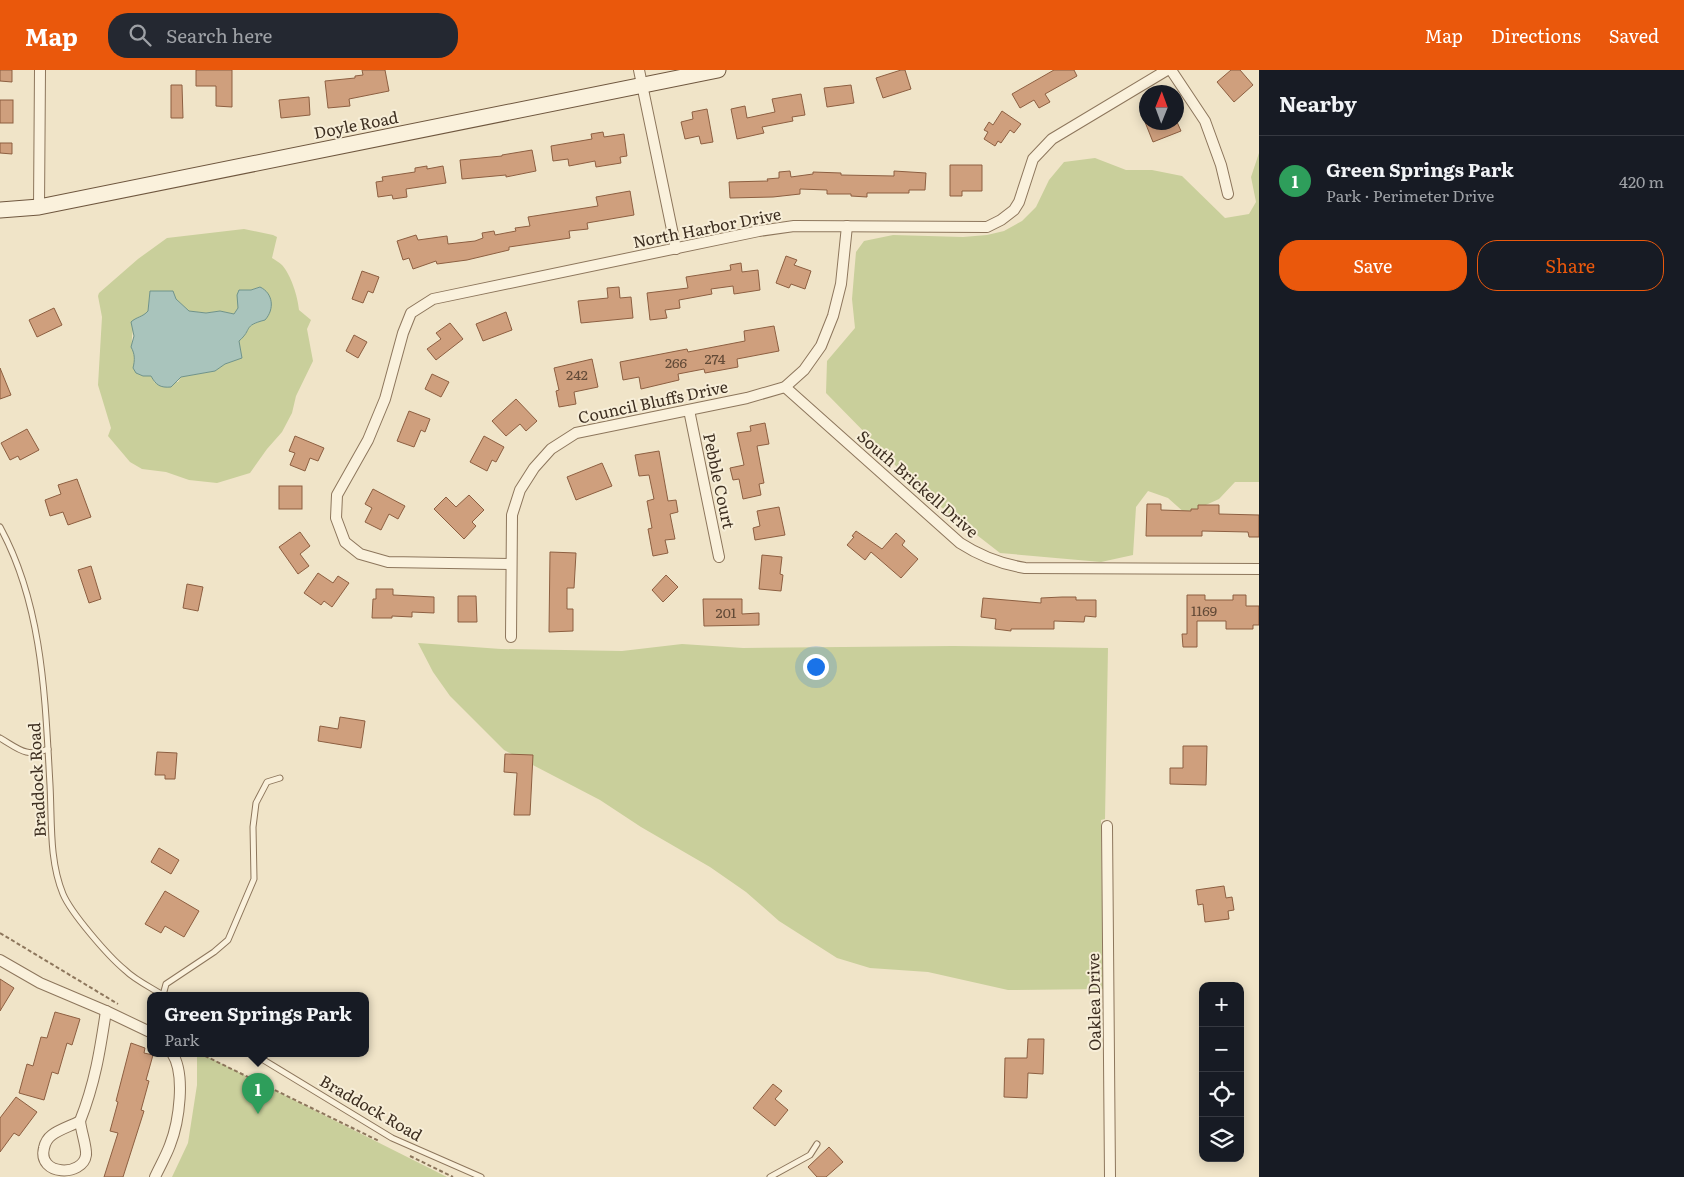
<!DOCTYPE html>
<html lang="en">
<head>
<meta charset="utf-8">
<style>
  :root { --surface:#171b24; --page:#242831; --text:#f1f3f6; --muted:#9ea1a6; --line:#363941; --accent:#ea580c }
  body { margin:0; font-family:Literata,serif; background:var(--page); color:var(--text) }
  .controls { position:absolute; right:15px; bottom:15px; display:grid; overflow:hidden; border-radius:10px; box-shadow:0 2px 12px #0003 }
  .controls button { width:45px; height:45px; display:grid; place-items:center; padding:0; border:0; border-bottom:1px solid var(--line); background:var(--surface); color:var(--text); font:25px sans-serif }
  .compass { position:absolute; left:1139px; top:15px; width:45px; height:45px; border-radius:50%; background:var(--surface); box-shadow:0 2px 12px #0003; rotate:1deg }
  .you { position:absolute; left:815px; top:596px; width:18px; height:18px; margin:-12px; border:4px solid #fff; border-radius:50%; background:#1a73e8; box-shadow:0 0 0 8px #1a73e833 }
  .badge { display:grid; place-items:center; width:32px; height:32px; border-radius:50%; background:var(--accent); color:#fff; font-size:16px; font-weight:700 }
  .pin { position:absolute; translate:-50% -41px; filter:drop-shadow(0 1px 2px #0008) }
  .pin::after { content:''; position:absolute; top:26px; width:18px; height:15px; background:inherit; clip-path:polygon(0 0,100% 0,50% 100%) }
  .popup { position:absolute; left:147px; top:922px; width:222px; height:65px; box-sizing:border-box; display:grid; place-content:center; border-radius:10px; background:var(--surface); filter:drop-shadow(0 1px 4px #0005); font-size:16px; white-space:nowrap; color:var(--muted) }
  .popup b { font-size:19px; color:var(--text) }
  .popup::after { content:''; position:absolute; left:50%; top:100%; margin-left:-10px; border:10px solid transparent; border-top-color:var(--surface) }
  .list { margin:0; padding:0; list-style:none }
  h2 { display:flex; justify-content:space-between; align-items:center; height:65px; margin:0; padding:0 20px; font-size:21px }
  h2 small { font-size:16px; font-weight:400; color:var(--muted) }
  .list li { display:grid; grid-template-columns:32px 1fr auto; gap:15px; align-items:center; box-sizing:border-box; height:90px; padding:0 20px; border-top:1px solid var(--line) }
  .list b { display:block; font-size:19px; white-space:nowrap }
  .list p { margin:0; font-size:16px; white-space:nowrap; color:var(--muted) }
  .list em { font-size:16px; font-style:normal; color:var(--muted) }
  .actions { display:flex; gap:10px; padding:15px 20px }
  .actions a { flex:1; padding:11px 0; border:1px solid var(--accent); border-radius:20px; text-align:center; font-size:18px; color:var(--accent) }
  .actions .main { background:var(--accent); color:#fff }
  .icon { flex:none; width:28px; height:28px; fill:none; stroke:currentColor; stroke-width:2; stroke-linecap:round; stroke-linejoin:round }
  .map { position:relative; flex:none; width:1259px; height:1107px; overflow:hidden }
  header { display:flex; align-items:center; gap:30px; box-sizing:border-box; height:70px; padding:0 25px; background:var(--accent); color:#fff }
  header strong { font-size:24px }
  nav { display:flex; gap:28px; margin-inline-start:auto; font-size:18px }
  .search { width:350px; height:45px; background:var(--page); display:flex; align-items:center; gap:12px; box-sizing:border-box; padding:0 18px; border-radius:20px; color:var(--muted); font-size:19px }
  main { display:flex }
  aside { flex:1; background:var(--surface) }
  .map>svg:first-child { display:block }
  .green { fill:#c9cf9b; fill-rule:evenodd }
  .water { fill:#a9c4bc; stroke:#6f938a }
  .building { fill:#cf9f7d; stroke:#8d5f41 }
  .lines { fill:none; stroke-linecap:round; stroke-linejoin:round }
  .lane-casing { stroke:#8d765c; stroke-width:7 }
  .street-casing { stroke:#8d765c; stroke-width:12 }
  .secondary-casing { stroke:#6f573f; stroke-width:17 }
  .path { stroke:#8d765c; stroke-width:2; stroke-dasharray:4 2.5; stroke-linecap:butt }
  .lane { stroke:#faf1dc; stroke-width:5 }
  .street { stroke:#faf1dc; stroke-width:10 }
  .secondary { stroke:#faf1dc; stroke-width:15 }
  .labels { text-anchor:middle; stroke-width:4; stroke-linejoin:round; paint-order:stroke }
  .number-label { font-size:14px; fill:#624a37 }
  .street-label { font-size:16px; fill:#3d2e20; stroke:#f7eed8 }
</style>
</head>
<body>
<header>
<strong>Map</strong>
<div class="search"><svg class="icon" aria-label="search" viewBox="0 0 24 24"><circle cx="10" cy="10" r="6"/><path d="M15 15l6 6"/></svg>Search here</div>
<nav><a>Map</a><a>Directions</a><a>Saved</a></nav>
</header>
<main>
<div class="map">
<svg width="1259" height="1107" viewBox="0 0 1259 1107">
  <rect width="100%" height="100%" fill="#f0e4c8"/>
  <g class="green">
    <polygon points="1259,83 1259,412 1235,412 1219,429 1186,444 1168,428 1148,421 1136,437 1133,485 1101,492 1000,483 914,416 877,375 826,323 827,291 855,258 852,229 854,205 856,182 864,171 893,165 963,167 987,165 1004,161 1022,151 1036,137 1049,110 1064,92 1095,88 1126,100 1152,100 1182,106 1225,148 1249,144 1256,132 1251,107"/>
    <path d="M244 159 273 165 277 167 272 188C275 190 279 192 282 195 291 205 298 227 299 240L311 250 307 259 313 291 296 326 292 343 282 362 267 379 250 403 217 413 189 410 166 402 142 399 130 392 108 366 111 358 98 315 102 247 98 226 99 223 138 189 167 168ZM260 217 265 250C242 256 253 259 239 271L242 288 225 294 215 301 181 307 178 312 155 313 151 306H143L133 298C136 289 133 282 132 273 131 266 134 257 135 249L142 247 148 241 150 221H173L176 229 189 241 206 243 220 241 234 244 238 238 239 220H251Z"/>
    <polygon points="418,573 501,579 622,581 682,574 743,578 953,576 1108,578 1105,749 1101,750 1103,919 1008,920 928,902 870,898 837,888 779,851 746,822 710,797 641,757 600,730 504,680 450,626 433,602"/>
    <polygon points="197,983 200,983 447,1107 172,1107 188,1073 197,1015"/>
  </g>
  <path class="water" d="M260 217C273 223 275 239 265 250 242 256 253 259 239 271L242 288 225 294 215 301 181 307 171 317C160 318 156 315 151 306H143L136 303 133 298C135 290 135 284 131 277L134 266 131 252C136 247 143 247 148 241L150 221H173L176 229 189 241 206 243 220 241 234 244 238 238 237 225 239 220H251Z"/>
  <g class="building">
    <polygon points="0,0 12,0 12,12 0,11"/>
    <polygon points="196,0 232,0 232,37 216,36 216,16 196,16"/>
    <polygon points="362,0 385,0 389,21 349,29 350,36 328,38 325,11 355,8 355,6 363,5"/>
    <polygon points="901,0 905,0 911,19 883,28 876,8"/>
    <polygon points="1054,0 1074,0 1077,6 1045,24 1050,32 1039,38 1034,30 1020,38 1012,24"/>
    <polygon points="1231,0 1240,0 1253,15 1234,32 1217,12"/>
    <polygon points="171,15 182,15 183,48 171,48"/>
    <polygon points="851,15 854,33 827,37 824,18"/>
    <polygon points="801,24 805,45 792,47 793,51 762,57 764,63 737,69 731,39 745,36 747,48 775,42 772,29"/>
    <polygon points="309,27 310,45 281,48 279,30"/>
    <rect x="0" y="30" width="13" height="23"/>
    <polygon points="707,39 713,72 701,74 699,66 685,69 681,52 693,49 692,42"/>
    <polygon points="1002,41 1021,54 1014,63 1010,60 1001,73 998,71 995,76 984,69 988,62 984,60 989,52 993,55"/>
    <polygon points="1145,52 1177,52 1181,61 1153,72"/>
    <polygon points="603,62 604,67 624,64 627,86 620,87 621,93 596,97 595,91 569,96 568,89 553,91 551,76 592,69 591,64"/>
    <polygon points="0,73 12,73 12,84 0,83"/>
    <polygon points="532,80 536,101 506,107 506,105 462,109 460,90 502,86 502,85"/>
    <polygon points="950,95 982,95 982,121 962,121 962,126 950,126"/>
    <polygon points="427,96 427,99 443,96 446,113 406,119 407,127 393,129 392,125 378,127 376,112 383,111 382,107 415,102 415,98"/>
    <polygon points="790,101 791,107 813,104 813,102 841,103 841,105 894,106 894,101 926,103 925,120 909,120 909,123 867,123 867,127 851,126 851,124 827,124 827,120 800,119 800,124 773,127 730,128 729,112 768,111 767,109 779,108 779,102"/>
    <polygon points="630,121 634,145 587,153 588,159 569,161 570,168 509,177 509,180 467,190 437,194 436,191 413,199 409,188 403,190 397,171 416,165 418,170 447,166 448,174 475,171 483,168 482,163 494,161 495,165 516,161 515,158 530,156 528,147 598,136 596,127"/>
    <polygon points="786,186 797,190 794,195 811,201 805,219 791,214 789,218 776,213"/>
    <polygon points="741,193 742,202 758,200 760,220 734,224 733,216 711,219 712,224 679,230 680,238 665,240 667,248 650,250 647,223 688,218 686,207 731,200 730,195"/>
    <polygon points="362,201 379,207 373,223 368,221 363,233 352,229"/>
    <polygon points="619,217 620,228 631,227 633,248 581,253 578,231 608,228 607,218"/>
    <polygon points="54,238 62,255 37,267 29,250"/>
    <polygon points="506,242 512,260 483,271 476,254"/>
    <polygon points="450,253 463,269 436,290 427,279 441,269 436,263"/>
    <polygon points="774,256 779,281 737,289 738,297 705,303 704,299 678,304 679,310 641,319 639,307 623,310 620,292 687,279 688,282 745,271 744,261"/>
    <polygon points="354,265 367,272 358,288 346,281"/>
    <polygon points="592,289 598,317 574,322 576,334 559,337 556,321 559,320 554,298"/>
    <polygon points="0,298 11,325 0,329"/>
    <polygon points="432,304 449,312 441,327 425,319"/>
    <polygon points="516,329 537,351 526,361 520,354 506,366 492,351"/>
    <polygon points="409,341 430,349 425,362 421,360 414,377 397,371"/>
    <polygon points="765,353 769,374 757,376 764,413 759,414 761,425 743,429 739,409 733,410 730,398 744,395 737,363 751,361 750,356"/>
    <polygon points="27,359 39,380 20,390 18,386 10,390 1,373"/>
    <polygon points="295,366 324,378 318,391 310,388 305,401 290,395 295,383 289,381"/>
    <polygon points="484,366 504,377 496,392 492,390 487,401 470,392"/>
    <polygon points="659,381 668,431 676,430 678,442 670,444 675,469 665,470 668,483 653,486 648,459 652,458 647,431 654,429 649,405 639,406 635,385"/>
    <polygon points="602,393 612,416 576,430 567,407"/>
    <polygon points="77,409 91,447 68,455 63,442 50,446 45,430 61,424 58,415"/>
    <rect x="279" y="416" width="23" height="23"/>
    <polygon points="373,419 405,436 398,449 389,444 381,460 365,452 372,438 365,434"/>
    <polygon points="469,425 484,440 472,452 476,456 464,469 434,439 446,427 456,437"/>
    <polygon points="1147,434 1161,434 1161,440 1191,441 1191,439 1198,439 1198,435 1219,435 1219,444 1259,445 1259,467 1249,467 1248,462 1202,461 1202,466 1146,466"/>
    <polygon points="779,437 785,465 755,470 753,458 760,456 757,441"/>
    <polygon points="856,461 882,479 896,463 905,471 902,475 918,489 901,508 871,482 865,490 847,475 854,467 852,466"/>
    <polygon points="300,462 310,476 300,484 309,496 298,504 279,477"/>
    <polygon points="550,482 576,483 574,518 567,518 567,539 573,539 573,561 549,562"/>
    <polygon points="762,485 782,487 780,504 783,505 781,521 759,519"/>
    <polygon points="91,496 101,529 89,533 78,500"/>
    <polygon points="318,503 333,513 338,506 349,513 332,537 324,531 321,535 304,523"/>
    <polygon points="666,505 678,517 663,532 652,520"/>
    <polygon points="187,514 203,517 198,541 183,538"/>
    <polygon points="376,519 393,519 393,525 434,527 434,543 412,542 412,547 392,546 392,548 372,548 373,529 376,529"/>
    <polygon points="1187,525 1205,525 1205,530 1233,530 1233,525 1246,525 1246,536 1259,536 1259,555 1253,555 1253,559 1226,559 1226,551 1197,551 1197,577 1183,577 1182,564 1187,564"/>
    <polygon points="458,526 476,526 477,552 458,552"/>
    <polygon points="1062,527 1076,527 1076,530 1096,530 1096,547 1085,546 1084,552 1054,551 1054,559 1011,559 1011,561 995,559 996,549 981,547 983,528 1041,533 1041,528"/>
    <polygon points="703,529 742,529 742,544 759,543 759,555 704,556"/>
    <polygon points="340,647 365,651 361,678 318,671 320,656 338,659"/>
    <polygon points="1183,676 1207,676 1206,715 1170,714 1170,698 1183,698"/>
    <polygon points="157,682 177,683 175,709 165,709 165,705 155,705"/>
    <polygon points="505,684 533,685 530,745 514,745 517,703 504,702"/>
    <polygon points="159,778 179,790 171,804 151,792"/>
    <polygon points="1224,816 1226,828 1232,827 1234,840 1228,841 1229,849 1205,852 1203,834 1198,835 1196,820"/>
    <polygon points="165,821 199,841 184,867 165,856 161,863 145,854"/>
    <polygon points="0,909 14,918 0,941"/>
    <polygon points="55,942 80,949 72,975 67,973 58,1004 52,1002 44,1030 19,1023 27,994 33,996 41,967 47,968"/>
    <polygon points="1028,969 1044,969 1043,1004 1028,1003 1027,1028 1004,1027 1005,988 1027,988"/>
    <polygon points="131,973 145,978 144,983 153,985 146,1010 149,1011 141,1040 144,1041 123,1107 104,1107 118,1063 110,1061 118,1032 116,1031"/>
    <polygon points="773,1014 782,1021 775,1029 788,1040 775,1056 753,1038"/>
    <polygon points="16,1027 37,1042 19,1066 14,1063 0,1082 0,1048"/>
    <polygon points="829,1077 843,1092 826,1107 817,1107 808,1097"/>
  </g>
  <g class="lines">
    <defs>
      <g id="lane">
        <path d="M0 457C43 536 45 628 50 715 52 751 49 790 63 824 71 843 108 886 125 900 135 910 150 917 163 925"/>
        <path d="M0 668C19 679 26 688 48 679"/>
        <polyline points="163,925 166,914 214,882 228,870 254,809 253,757 256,733 267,712 280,708"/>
        <polyline points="252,983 392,1068 481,1107"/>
        <polyline points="770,1107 810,1085 817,1074"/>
      </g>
      <g id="street">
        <polyline points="639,0 676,179"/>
        <polyline points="1171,0 1205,51 1221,95 1228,124"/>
        <polyline points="39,137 40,0"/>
        <path d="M785 317 960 473C980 486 1001 494 1025 498L1259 499"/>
        <polyline points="689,340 719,487"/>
        <polyline points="511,494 388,492 360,484 345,472 336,448 337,425 368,370 385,329 403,263 411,243 433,229 759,161 794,156 987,157 1001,150 1014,140 1019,132 1033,89 1052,69 1167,0"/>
        <polyline points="511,567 512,445 520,420 534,398 551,379 576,363 747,328 785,317 804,300 821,276 833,246 841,214 847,156"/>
        <polyline points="1107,756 1110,1107"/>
        <polyline points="0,890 40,913 106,941 150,962"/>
        <path d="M80 1051C81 1061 87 1078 86 1085 83 1107 37 1106 44 1078 45 1073 48 1068 52 1065 60 1059 71 1056 80 1051Z"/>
        <path d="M80 1051C95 1013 100 981 106 941"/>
        <path d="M155 1107C160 1096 166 1086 170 1075 179 1052 186 1004 172 983"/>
      </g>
      <polyline id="secondary" points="0,140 39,137 718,0"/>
    </defs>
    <use href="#lane" class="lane-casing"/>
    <use href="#street" class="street-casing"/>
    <use href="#secondary" class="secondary-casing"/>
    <g class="path">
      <polyline points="0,863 118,934"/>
      <polyline points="199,983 379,1071"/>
      <polyline points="410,1086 453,1107"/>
    </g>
    <use href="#lane" class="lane"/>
    <use href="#street" class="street"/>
    <use href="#secondary" class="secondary"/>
  </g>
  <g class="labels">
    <g class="number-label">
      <text x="715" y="294">274</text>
      <text x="676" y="298">266</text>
      <text x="577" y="310">242</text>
      <text x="1204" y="546">1169</text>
      <text x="726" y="548">201</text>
    </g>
    <g class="street-label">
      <text transform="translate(356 55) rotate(-11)" y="6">Doyle Road</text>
      <text transform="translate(707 158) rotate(-11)" y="6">North Harbor Drive</text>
      <text transform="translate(653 332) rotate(-12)" y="6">Council Bluffs Drive</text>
      <text transform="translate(719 411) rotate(78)" y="6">Pebble Court</text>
      <text transform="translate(918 414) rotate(41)" y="6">South Brickell Drive</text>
      <text transform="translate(37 710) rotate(-93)" y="6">Braddock Road</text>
      <text transform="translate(1094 932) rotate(-91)" y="6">Oaklea Drive</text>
      <text transform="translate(371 1038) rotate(30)" y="6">Braddock Road</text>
    </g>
  </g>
</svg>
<div class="controls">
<button>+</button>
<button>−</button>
<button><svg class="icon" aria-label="locate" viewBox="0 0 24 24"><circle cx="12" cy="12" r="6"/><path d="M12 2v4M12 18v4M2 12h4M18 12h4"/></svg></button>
<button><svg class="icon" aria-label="layers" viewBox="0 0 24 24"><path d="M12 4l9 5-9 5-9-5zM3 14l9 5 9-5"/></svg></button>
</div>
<svg class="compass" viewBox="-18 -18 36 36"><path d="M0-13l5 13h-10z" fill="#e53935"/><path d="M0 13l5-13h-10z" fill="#9ea1a6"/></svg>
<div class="you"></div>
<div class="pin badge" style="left:258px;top:1044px;background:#2e9e5b">1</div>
<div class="popup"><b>Green Springs Park</b>Park</div>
</div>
<aside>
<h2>Nearby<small></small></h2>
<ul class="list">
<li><span class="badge" style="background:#2e9e5b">1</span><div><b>Green Springs Park</b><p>Park · Perimeter Drive</p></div><em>420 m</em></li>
</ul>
<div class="actions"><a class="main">Save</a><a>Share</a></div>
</aside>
</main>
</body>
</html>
